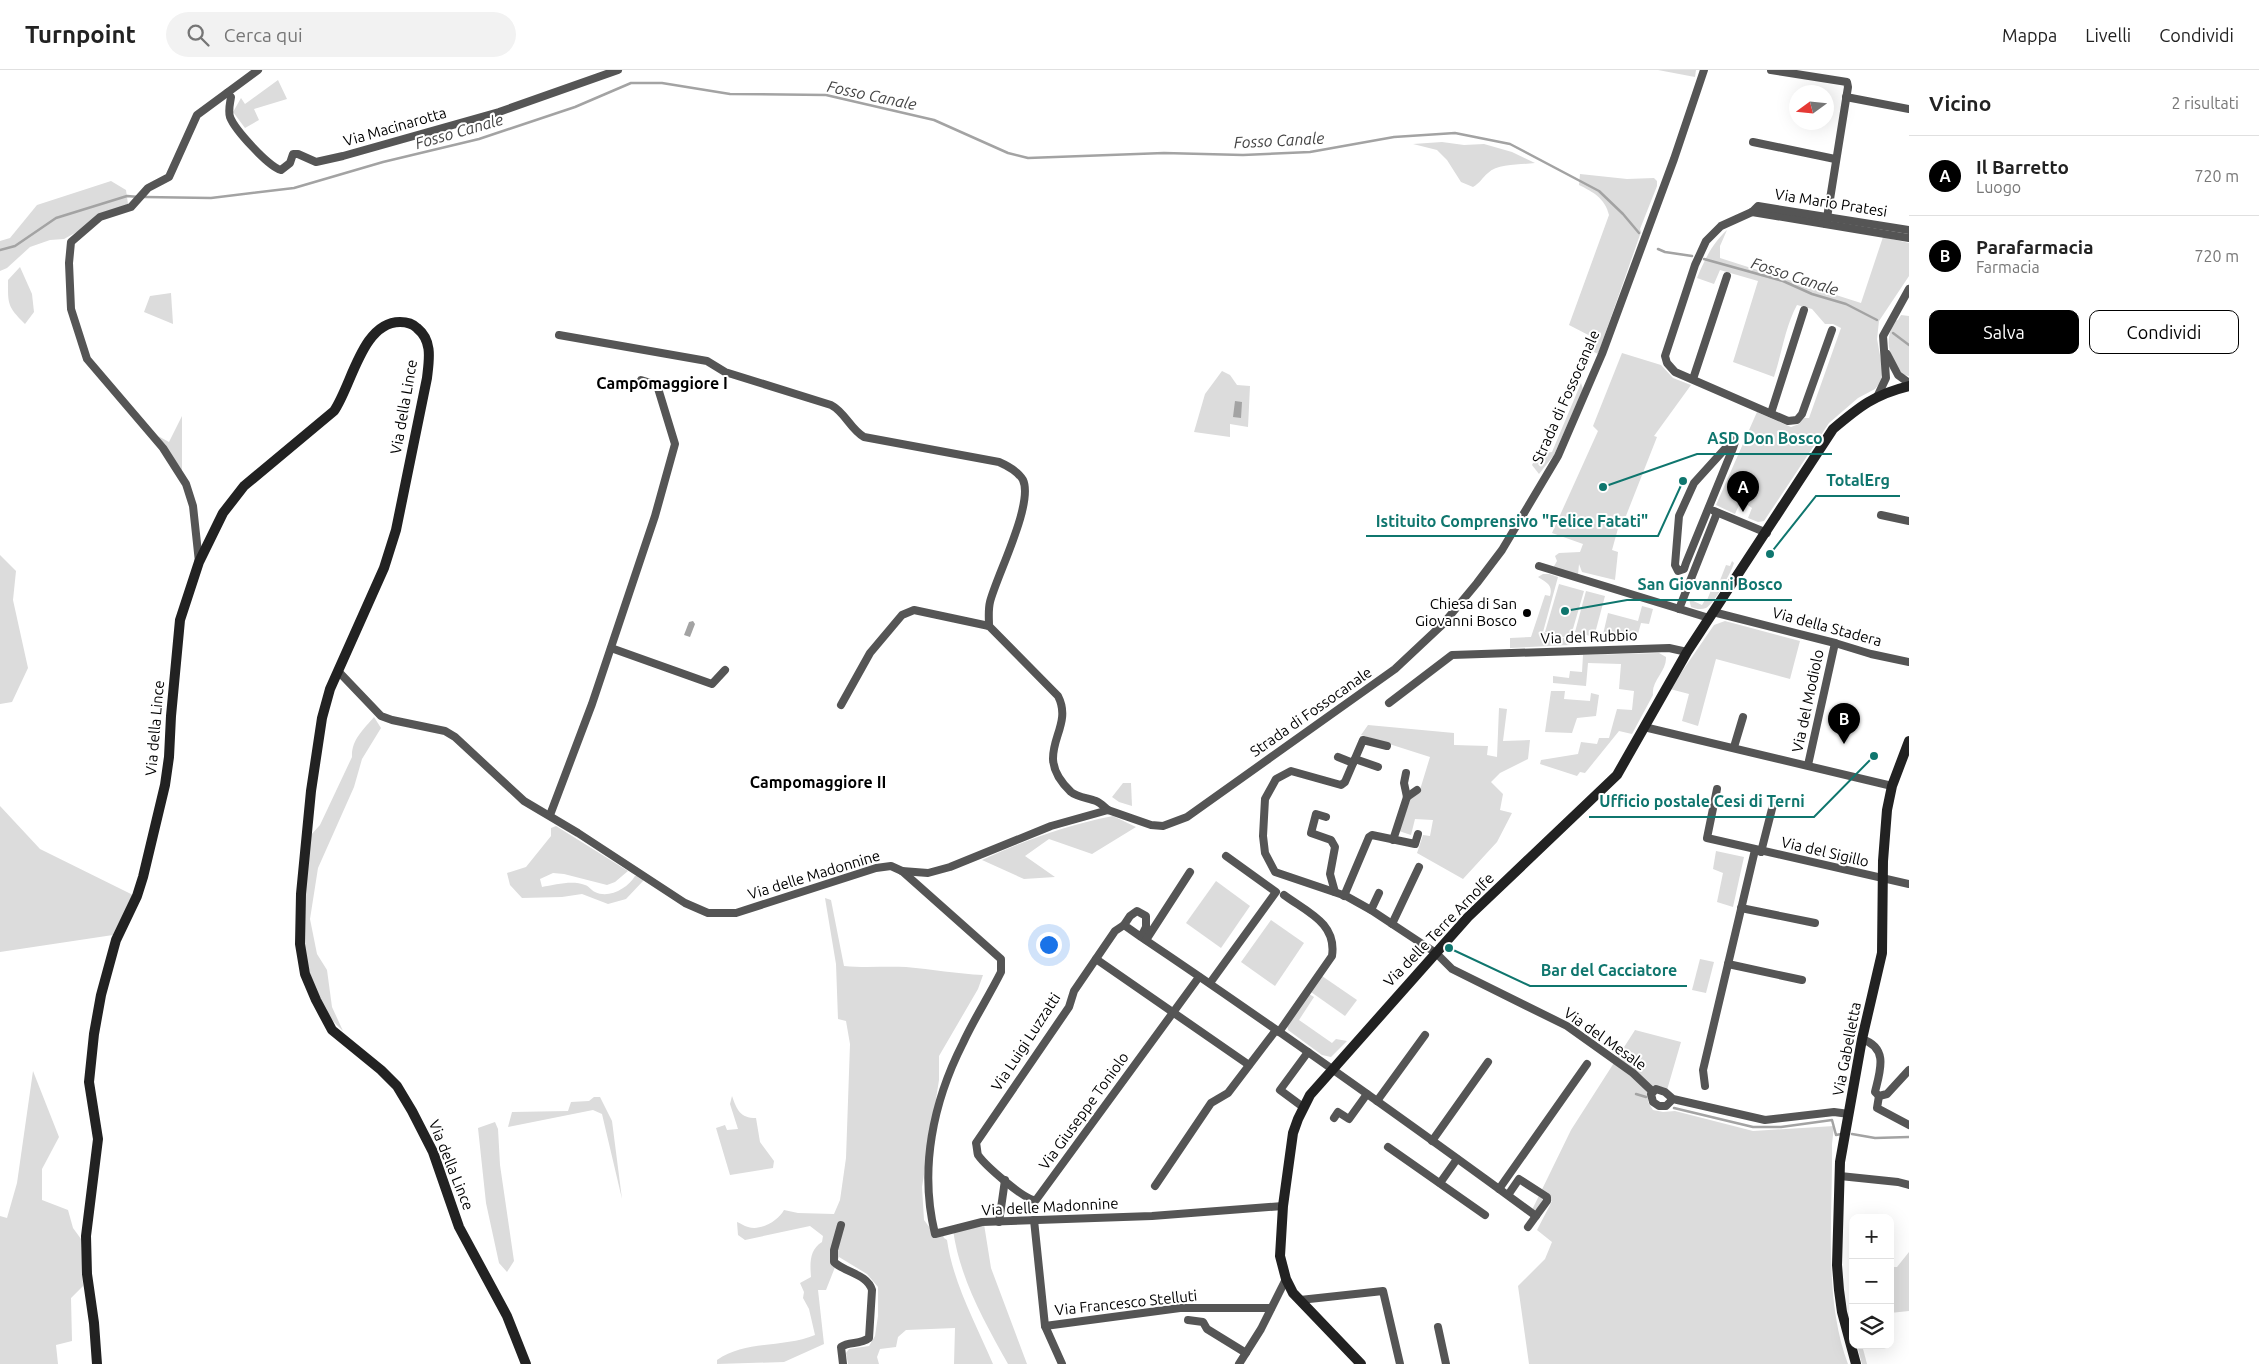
<!DOCTYPE html>
<html lang="it">
<head>
<meta charset="utf-8">
<style>
  :root { --surface:#fff; --page:#f2f2f2; --text:#222; --muted:#767676; --line:#e0e0e0; --accent:#000 }
  body { margin:0; font-family:Ubuntu,sans-serif; background:var(--page); color:var(--text) }
  .controls { position:absolute; right:15px; bottom:15px; display:grid; overflow:hidden; border-radius:10px; box-shadow:0 5px 20px #0002 }
  .controls button { width:45px; height:45px; display:grid; place-items:center; padding:0; border:0; border-bottom:1px solid var(--line); background:var(--surface); color:var(--text); font:25px sans-serif }
  .compass { position:absolute; left:1789px; top:15px; width:45px; height:45px; border-radius:50%; background:var(--surface); box-shadow:0 5px 20px #0002; rotate:255deg }
  .you { position:absolute; left:1048px; top:874px; width:18px; height:18px; margin:-12px; border:4px solid #fff; border-radius:50%; background:#1a73e8; box-shadow:0 0 0 8px #1a73e833 }
  .badge { display:grid; place-items:center; width:32px; height:32px; border-radius:50%; background:var(--accent); color:#fff; font-size:16px; font-weight:700 }
  .pin { position:absolute; translate:-50% -41px; filter:drop-shadow(0 1px 2px #0008) }
  .pin::after { content:''; position:absolute; top:26px; width:18px; height:15px; background:inherit; clip-path:polygon(0 0,100% 0,50% 100%) }
  .list { margin:0; padding:0; list-style:none }
  h2 { display:flex; justify-content:space-between; align-items:center; height:65px; margin:0; padding:0 20px; font-size:21px }
  h2 small { font-size:16px; font-weight:400; color:var(--muted) }
  .list li { display:grid; grid-template-columns:32px 1fr auto; gap:15px; align-items:center; box-sizing:border-box; height:80px; padding:0 20px; border-top:1px solid var(--line) }
  .list b { display:block; font-size:19px; white-space:nowrap }
  .list p { margin:0; font-size:16px; white-space:nowrap; color:var(--muted) }
  .list em { font-size:16px; font-style:normal; color:var(--muted) }
  .actions { display:flex; gap:10px; padding:15px 20px }
  .actions a { flex:1; padding:11px 0; border:1px solid var(--accent); border-radius:10px; text-align:center; font-size:18px; color:var(--accent) }
  .actions .main { background:var(--accent); color:#fff }
  .icon { flex:none; width:28px; height:28px; fill:none; stroke:currentColor; stroke-width:2; stroke-linecap:round; stroke-linejoin:round }
  .map { position:relative; flex:none; width:1909px; height:1294px; overflow:hidden }
  header { display:flex; align-items:center; gap:30px; box-sizing:border-box; height:70px; padding:0 25px; background:var(--surface); border-bottom:1px solid var(--line) }
  header strong { font-size:24px }
  nav { display:flex; gap:28px; margin-inline-start:auto; font-size:18px }
  .search { width:350px; height:45px; background:var(--page); display:flex; align-items:center; gap:12px; box-sizing:border-box; padding:0 18px; border-radius:28px; color:var(--muted); font-size:19px }
  main { display:flex }
  aside { flex:1; background:var(--surface) }
  .map>svg:first-child { display:block }
  .green { fill:#dcdcdc }
  .water { fill:#a3a3a3 }
  .lines { fill:none; stroke-linecap:round; stroke-linejoin:round }
  .stream { stroke:#a3a3a3; stroke-width:2.5 }
  .street { stroke:#555; stroke-width:8 }
  .secondary { stroke:#222; stroke-width:10 }
  .poi-dot { fill:#000; stroke:#fff; stroke-width:2 }
  .labels { text-anchor:middle; stroke-width:4; stroke-linejoin:round; paint-order:stroke }
  .street-label { font-size:15px; fill:#000; stroke:#fff }
  .poi-label { font-size:15px; fill:#000; stroke:#fff; text-anchor:end }
  .water-label { font-size:16px; font-style:italic; fill:#444; stroke:#fff }
  .neighbourhood-label { font-size:16px; font-weight:bold; fill:#000; stroke:#fff }
  .leader { fill:none; stroke:#0f766e; stroke-width:2 }
  .callout-dot { fill:#0f766e; stroke:#fff; stroke-width:2 }
  .callout-label { font-size:16px; text-anchor:middle; font-weight:bold; fill:#0f766e; stroke:#fff; stroke-width:4; stroke-linejoin:round; paint-order:stroke }
</style>
</head>
<body>
<header>
<strong>Turnpoint</strong>
<div class="search"><svg class="icon" aria-label="search" viewBox="0 0 24 24"><circle cx="10" cy="10" r="6"/><path d="M15 15l6 6"/></svg>Cerca qui</div>
<nav><a>Mappa</a><a>Livelli</a><a>Condividi</a></nav>
</header>
<main>
<div class="map">
<svg width="1909" height="1294" viewBox="0 0 1909 1294">
  <rect width="100%" height="100%" fill="#fff"/>
  <g class="green">
    <polygon points="1658,0 1696,0 1695,7"/>
    <polygon points="278,10 287,29 254,39 259,50 245,58 233,42 241,28 245,34"/>
    <path d="M1442 72 1464 75 1484 74 1512 82 1535 93C1522 95 1498 93 1488 103 1482 108 1480 113 1473 117L1461 112 1447 90 1437 80 1413 74Z"/>
    <path d="M1580 104 1627 109 1654 108 1657 111V116L1640 159 1641 162 1598 284 1594 282 1598 270 1569 255 1609 145C1605 128 1593 122 1579 115Z"/>
    <polygon points="111,111 126,120 128,134 64,169 50,170 30,177 7,198 0,201 0,171 10,168 37,135"/>
    <path d="M1727 160 1720 176V188L1861 233 1883 167 1909 173V206L1879 251 1877 269 1882 296V305L1880 313 1875 319 1858 328 1829 353 1764 451 1758 452 1748 448 1752 438 1746 434 1745 437 1739 435 1735 444 1716 435 1757 342 1791 357 1799 354 1804 348H1809L1841 258 1833 254H1825L1812 239 1797 235C1785 257 1782 283 1774 307L1733 292 1758 211 1720 200 1714 214 1697 208C1705 189 1712 174 1727 160Z"/>
    <path d="M20 197 32 224 34 242 25 254C7 236 8 234 8 210Z"/>
    <polygon points="171,223 173,254 144,242 150,226"/>
    <path d="M1901 245 1909 246V306L1903 305C1889 285 1884 274 1894 251L1898 250Z"/>
    <polygon points="1622,283 1661,295 1673,308 1691,315 1654,366 1657,367 1622,456 1619,455 1612,480 1618,482 1615,510 1582,502 1579,494 1578,505 1553,498 1557,491 1555,486 1559,483 1580,482 1583,474 1552,463 1598,361 1593,356"/>
    <polygon points="1222,301 1230,305 1237,315 1250,316 1248,357 1230,354 1230,367 1194,362 1205,324"/>
    <polygon points="1581,313 1583,319 1554,385 1539,404 1532,395 1538,384 1552,382"/>
    <polygon points="182,346 182,401 158,366 169,372"/>
    <polygon points="0,485 16,501 13,530 28,598 12,632 0,634"/>
    <path d="M1732 491 1734 493C1731 503 1714 534 1706 538 1701 540 1696 539 1691 537L1689 529 1702 535 1705 530H1707L1712 518H1717L1726 495 1730 496Z"/>
    <path d="M1543 504H1549L1558 507 1543 562 1570 570V575L1510 578V568L1531 567 1545 525 1550 526C1553 515 1547 513 1538 507Z"/>
    <polygon points="1559,514 1584,521 1570,569 1545,562"/>
    <polygon points="1586,521 1605,526 1594,567 1575,562"/>
    <polygon points="1642,536 1653,539 1649,554 1641,553 1636,571 1601,573 1608,543 1638,551"/>
    <polygon points="1725,551 1800,571 1790,609 1716,589 1698,656 1682,651 1689,624 1670,619 1714,555"/>
    <path d="M1659 583 1666 587C1667 601 1651 611 1653 625L1632 664 1619 661 1585 703 1580 702 1577 706 1540 694 1541 690 1578 684 1581 672 1597 674 1599 668H1609L1617 639 1632 640 1634 621 1619 619 1621 594 1588 593 1586 616 1553 613V606L1569 608 1570 601 1582 602 1583 585Z"/>
    <polygon points="1551,621 1565,621 1564,629 1590,631 1591,623 1599,625 1596,646 1577,648 1572,663 1545,662"/>
    <polygon points="1499,638 1507,639 1503,671 1530,670 1528,689 1500,703 1491,712 1503,724 1500,740 1512,743 1497,772 1463,809 1417,783 1423,765 1430,766 1433,750 1415,749 1411,765 1399,761 1411,728 1419,723 1430,687 1361,665 1368,655 1454,663 1454,675 1488,676 1487,685 1497,687"/>
    <path d="M374 647 381 658 362 689 354 717 318 798 310 849 317 884 327 900 332 937 343 961 329 947 313 915 303 876V840L310 766 320 755 352 687C351 670 364 659 374 647Z"/>
    <polygon points="1123,713 1131,713 1132,736 1119,732 1112,727"/>
    <polygon points="0,736 40,779 133,825 113,865 0,882"/>
    <path d="M1113 746 1136 757 1092 784 1049 769 1025 786 1055 807 1024 809 982 790C1029 769 1063 756 1113 746Z"/>
    <path d="M556 756 628 801 615 812 607 815 564 804 553 803 540 809 542 817C555 815 572 810 585 815 589 816 591 820 595 822 609 829 628 818 635 806H640L644 810 626 829 608 834 582 824 562 827 522 828 510 815 507 803 526 797 551 766V758Z"/>
    <polygon points="1716,781 1744,787 1733,837 1717,832 1723,803 1713,799"/>
    <polygon points="1216,811 1250,836 1221,878 1186,853"/>
    <path d="M825 828 831 830 844 896C865 898 885 896 906 897 932 899 957 904 983 905L978 919 939 986V1010L922 1117 924 1150 930 1158H940L944 1168 947 1170C953 1213 976 1254 993 1294H954L955 1258 906 1260 898 1267 896 1277 880 1279 877 1287 879 1294H848L846 1283 849 1279 869 1276 875 1266 878 1246V1217L867 1204 839 1187 826 1220H818L824 1274 784 1292 717 1294V1290C746 1270 784 1278 815 1265L809 1239 803 1228 804 1222 800 1213 811 1207C810 1194 809 1180 822 1172L823 1166 810 1156 745 1170 738 1165 737 1152C740 1153 744 1156 748 1157 761 1161 778 1151 784 1140L798 1143 834 1144 840 1130 846 1088 850 974 846 951 838 949 836 894Z"/>
    <polygon points="1271,850 1304,873 1275,916 1241,892"/>
    <polygon points="1700,889 1714,892 1706,923 1692,920"/>
    <polygon points="1322,906 1357,930 1345,946 1311,922"/>
    <polygon points="1309,924 1314,927 1299,950 1332,973 1336,969 1347,971 1331,987 1322,985 1288,960 1287,955"/>
    <path d="M1635 960 1681 972 1667 1020 1648 1022V1032L1653 1040 1663 1042 1675 1041 1753 1061 1834 1056 1832 1074C1833 1144 1823 1228 1848 1294H1529L1518 1216 1545 1189 1552 1172 1537 1160 1552 1131 1531 1142 1571 1060Z"/>
    <polygon points="33,1001 59,1067 42,1099 42,1130 68,1140 73,1158 81,1169 83,1216 71,1228 72,1271 56,1275 58,1294 0,1294 0,1146 7,1148 17,1113"/>
    <path d="M732 1026C737 1040 740 1048 756 1048L760 1072 774 1091 773 1098 730 1105 716 1058 725 1055 727 1060 738 1059 730 1034Z"/>
    <polygon points="594,1027 600,1027 612,1051 622,1129 602,1044 593,1040 508,1057 512,1042 568,1041 571,1032 589,1031"/>
    <polygon points="495,1052 498,1059 500,1095 514,1191 507,1202 499,1193 486,1133 478,1058"/>
    <path d="M984 1154 991 1198 1027 1294H1008C984 1251 960 1209 953 1160Z"/>
    <polygon points="1909,1182 1909,1241 1890,1243 1890,1197 1897,1197"/>
    <polygon points="1857,1275 1862,1275 1867,1294 1862,1294"/>
  </g>
  <g class="water">
    <polygon points="1235,331 1242,332 1241,348 1233,347"/>
    <polygon points="693,551 695,554 690,567 684,565 689,552"/>
  </g>
  <g class="lines">
    <g class="stream">
      <polyline points="144,127 211,128 294,118 383,92 479,69 575,37 631,13 662,13 730,24 826,25 934,50 1008,83 1028,88 1164,83 1243,85 1310,82 1394,67 1455,63 1510,74 1599,121 1623,144 1639,163"/>
      <polyline points="1658,179 1665,182 1692,186"/>
      <polyline points="0,180 15,176 56,148 127,126 139,127"/>
      <polyline points="1704,189 1783,211 1812,224 1846,234 1877,250"/>
      <polyline points="1893,263 1909,275"/>
      <polyline points="1636,1024 1646,1027"/>
      <polyline points="1674,1038 1753,1057 1781,1057 1832,1050 1836,1065 1841,1064"/>
      <polyline points="1852,1064 1875,1068 1909,1067"/>
    </g>
    <g class="street">
      <polyline points="1771,0 1847,12 1848,17 1826,154"/>
      <path d="M227 23 231 27C230 34 228 40 230 47 235 60 268 96 281 100L290 93 293 84H298L316 92 343 86 499 42 618 0"/>
      <polyline points="1846,27 1909,39"/>
      <polyline points="1753,72 1835,89"/>
      <polyline points="1752,142 1909,168"/>
      <polyline points="1832,260 1802,344 1797,350 1788,351 1675,302 1667,293 1665,286 1695,195 1706,171 1721,156 1752,142 1758,136 1909,160"/>
      <path d="M559 265 707 291 725 302 831 335C845 342 850 359 864 367L999 392C1008 396 1018 401 1023 410 1034 434 996 507 990 532 988 540 989 548 989 556"/>
      <polyline points="1887,284 1898,305 1909,313"/>
      <polyline points="1693,309 1727,206"/>
      <polyline points="1878,325 1886,308 1883,266 1909,219"/>
      <polyline points="1771,343 1804,240"/>
      <polygon points="1733,370 1735,372 1733,378 1686,493 1684,499 1678,501 1675,495 1679,446 1694,413"/>
      <polyline points="1714,441 1767,463"/>
      <polyline points="1881,445 1909,451"/>
      <polyline points="199,492 193,436 186,414 163,378 87,289 71,239 69,193 71,172 100,147 131,137 148,118 169,107 197,45 258,0"/>
      <polyline points="1539,496 1709,548"/>
      <polyline points="1679,539 1717,443"/>
      <polyline points="1713,542 1835,573 1871,584 1909,592"/>
      <polyline points="611,578 712,614 725,600"/>
      <path d="M338 601 381 646 392 650 445 661 455 667 524 731 578 763 685 833 708 843H736L876 798 891 796 902 801 1001 889V902C989 926 974 949 963 973 933 1032 919 1099 935 1164L982 1152 1152 1146 1283 1136"/>
      <polyline points="1389,633 1452,585 1669,578 1687,582"/>
      <path d="M841 635 870 583 902 545 914 540 989 556 1058 626C1076 661 1029 682 1071 722 1077 727 1088 728 1096 731 1101 733 1104 737 1108 740"/>
      <polyline points="1644,657 1892,716"/>
      <polyline points="1387,676 1363,670 1345,712 1341,715 1291,701 1276,709 1265,729 1263,766 1265,783 1275,802 1346,826 1371,840 1436,883 1452,899 1567,956 1633,1003 1653,1022"/>
      <polyline points="1734,677 1743,647"/>
      <polyline points="1338,687 1353,693"/>
      <polyline points="1355,689 1378,697"/>
      <polyline points="1808,695 1835,573"/>
      <polyline points="1717,719 1707,768 1909,814"/>
      <polyline points="1407,727 1417,720"/>
      <polyline points="550,745 592,634 655,446 675,374 657,315 641,310"/>
      <polyline points="1326,747 1316,744 1311,763 1331,770 1335,777 1330,804 1335,822"/>
      <polyline points="1393,770 1407,727 1404,713 1406,703"/>
      <polyline points="1761,782 1774,731"/>
      <polyline points="902,801 928,803 950,797 1051,756 1108,740 1151,755 1163,756 1187,747 1395,599 1443,554 1477,513 1502,480 1558,386 1602,284 1674,89 1704,0"/>
      <polyline points="1344,826 1369,767 1372,765 1415,774 1418,764"/>
      <polyline points="1741,838 1815,853"/>
      <polyline points="1371,840 1379,823"/>
      <polyline points="1392,854 1419,797"/>
      <path d="M1124 855 1115 861 1074 921 1069 937 976 1073C977 1077 977 1082 978 1085 985 1095 1025 1131 1036 1130L1199 907"/>
      <path d="M1141 867 1124 855 1130 846 1137 841 1146 846V857L1141 867C1275 957 1406 1051 1536 1146L1547 1131V1127L1519 1109 1508 1125"/>
      <polyline points="1146,870 1190,802"/>
      <polyline points="1096,889 1249,995"/>
      <polyline points="1728,894 1802,910"/>
      <polyline points="1210,913 1276,822 1226,786"/>
      <path d="M1279 962 1332 886C1337 853 1307 842 1284 825"/>
      <path d="M1862 969C1889 978 1880 1001 1875 1022L1879 1026 1887 1024 1909 1000"/>
      <polyline points="1705,1016 1703,1000 1755,780"/>
      <polyline points="1879,1026 1877,1038 1909,1055"/>
      <polyline points="1673,1029 1666,1036 1659,1036 1653,1032 1651,1024 1656,1019 1665,1022 1673,1029 1765,1050 1834,1042 1849,1044"/>
      <polyline points="1377,1031 1425,965"/>
      <polyline points="1303,1037 1280,1020 1308,982"/>
      <polyline points="1334,1048 1338,1042 1349,1049 1367,1024"/>
      <polyline points="1432,1071 1488,992"/>
      <polyline points="1388,1077 1485,1145"/>
      <polyline points="1840,1106 1898,1112 1909,1115"/>
      <polyline points="1440,1113 1457,1089"/>
      <polyline points="1155,1116 1211,1033 1228,1023 1276,960"/>
      <polyline points="1499,1119 1587,994"/>
      <polyline points="1034,1150 1045,1256 1062,1294"/>
      <polyline points="999,1152 1005,1110"/>
      <path d="M841 1155 834 1180V1192C846 1203 867 1204 872 1220L869 1268C860 1275 849 1271 841 1277L843 1294"/>
      <polyline points="1528,1157 1536,1146"/>
      <polyline points="1300,1230 1383,1221 1400,1294"/>
      <polyline points="1188,1250 1203,1252 1207,1259 1246,1283"/>
      <polyline points="1045,1256 1180,1238 1271,1238"/>
      <polyline points="1438,1257 1446,1294"/>
      <polyline points="1239,1294 1261,1259 1286,1209"/>
    </g>
    <g class="secondary">
      <path d="M97 1294 94 1253 87 1204 86 1166 98 1069 89 1012 94 964 101 925 116 870 137 826 143 807 165 715 169 687 171 646 180 550 199 492 223 443 244 416 334 341C352 315 362 252 400 252 407 252 412 253 417 258 433 271 429 290 427 308L396 460 384 498 330 619 322 648 311 721 301 824 300 874 305 904 316 930 332 960 381 1000 397 1016 412 1041 433 1082 459 1157 507 1246 526 1294"/>
      <path d="M1361 1294 1293 1223 1286 1209 1280 1186 1283 1136 1293 1063 1298 1049 1310 1025 1468 847 1617 705 1687 582 1833 359C1859 337 1875 324 1909 316"/>
      <polyline points="1856,1294 1842,1242 1839,1220 1837,1195 1840,1092 1862,969 1882,883 1883,791 1887,740 1892,716 1909,671"/>
    </g>
  </g>
  <circle class="poi-dot" cx="1527" cy="543" r="5"/>
  <g class="labels">
    <g class="street-label">
      <text transform="translate(395 57) rotate(-16)" y="5">Via Macinarotta</text>
      <text transform="translate(1831 133) rotate(9)" y="5">Via Mario Pratesi</text>
      <text transform="translate(1566 327) rotate(-66)" y="5">Strada di Fossocanale</text>
      <text transform="translate(404 337) rotate(-80)" y="5">Via della Lince</text>
      <text transform="translate(1827 557) rotate(15)" y="5">Via della Stadera</text>
      <text transform="translate(1589 567) rotate(-2)" y="5">Via del Rubbio</text>
      <text transform="translate(1808 631) rotate(-78)" y="5">Via del Modiolo</text>
      <text transform="translate(1311 642) rotate(-35)" y="5">Strada di Fossocanale</text>
      <text transform="translate(155 658) rotate(-85)" y="5">Via della Lince</text>
      <text transform="translate(1825 782) rotate(13)" y="5">Via del Sigillo</text>
      <text transform="translate(814 805) rotate(-17)" y="5">Via delle Madonnine</text>
      <text transform="translate(1439 860) rotate(-46)" y="5">Via delle Terre Arnolfe</text>
      <text transform="translate(1605 969) rotate(35)" y="5">Via del Mesale</text>
      <text transform="translate(1026 972) rotate(-57)" y="5">Via Luigi Luzzatti</text>
      <text transform="translate(1847 979) rotate(-79)" y="5">Via Gabelletta</text>
      <text transform="translate(1084 1041) rotate(-54)" y="5">Via Giuseppe Toniolo</text>
      <text transform="translate(451 1095) rotate(68)" y="5">Via della Lince</text>
      <text transform="translate(1050 1137) rotate(-3)" y="5">Via delle Madonnine</text>
      <text transform="translate(1126 1233) rotate(-6)" y="5">Via Francesco Stelluti</text>
    </g>
    <g class="poi-label">
      <text x="1517" y="539">Chiesa di San<tspan x="1517" dy="17">Giovanni Bosco</tspan></text>
    </g>
    <g class="water-label">
      <text transform="translate(872 25) rotate(12)" y="6">Fosso Canale</text>
      <text transform="translate(459 61) rotate(-16)" y="6">Fosso Canale</text>
      <text transform="translate(1279 70) rotate(-3)" y="6">Fosso Canale</text>
      <text transform="translate(1795 206) rotate(18)" y="6">Fosso Canale</text>
    </g>
    <g class="neighbourhood-label">
      <text x="662" y="319">Campomaggiore I</text>
      <text x="818" y="718">Campomaggiore II</text>
    </g>
  </g>
  <path class="leader" d="M1603 417L1697 384H1832M1770 484L1816 426H1900M1683 411L1658 466H1366M1565 541L1627 530H1792M1874 686L1814 747H1589M1449 878L1530 916H1687"/>
  <g class="callout-dot">
    <circle cx="1603" cy="417" r="5"/>
    <circle cx="1770" cy="484" r="5"/>
    <circle cx="1683" cy="411" r="5"/>
    <circle cx="1565" cy="541" r="5"/>
    <circle cx="1874" cy="686" r="5"/>
    <circle cx="1449" cy="878" r="5"/>
  </g>
  <g class="callout-label">
    <text x="1765" y="374">ASD Don Bosco</text>
    <text x="1858" y="416">TotalErg</text>
    <text x="1512" y="457">Istituito Comprensivo "Felice Fatati"</text>
    <text x="1710" y="520">San Giovanni Bosco</text>
    <text x="1702" y="737">Ufficio postale Cesi di Terni</text>
    <text x="1609" y="906">Bar del Cacciatore</text>
  </g>
</svg>
<div class="controls">
<button>+</button>
<button>−</button>
<button><svg class="icon" aria-label="layers" viewBox="0 0 24 24"><path d="M12 4l9 5-9 5-9-5zM3 14l9 5 9-5"/></svg></button>
</div>
<svg class="compass" viewBox="-18 -18 36 36"><path d="M0-13l5 13h-10z" fill="#e53935"/><path d="M0 13l5-13h-10z" fill="#767676"/></svg>
<div class="you"></div>
<div class="pin badge" style="left:1743px;top:442px">A</div>
<div class="pin badge" style="left:1844px;top:674px">B</div>
</div>
<aside>
<h2>Vicino<small>2 risultati</small></h2>
<ul class="list">
<li><span class="badge">A</span><div><b>Il Barretto</b><p>Luogo</p></div><em>720 m</em></li>
<li><span class="badge">B</span><div><b>Parafarmacia</b><p>Farmacia</p></div><em>720 m</em></li>
</ul>
<div class="actions"><a class="main">Salva</a><a>Condividi</a></div>
</aside>
</main>
</body>
</html>
